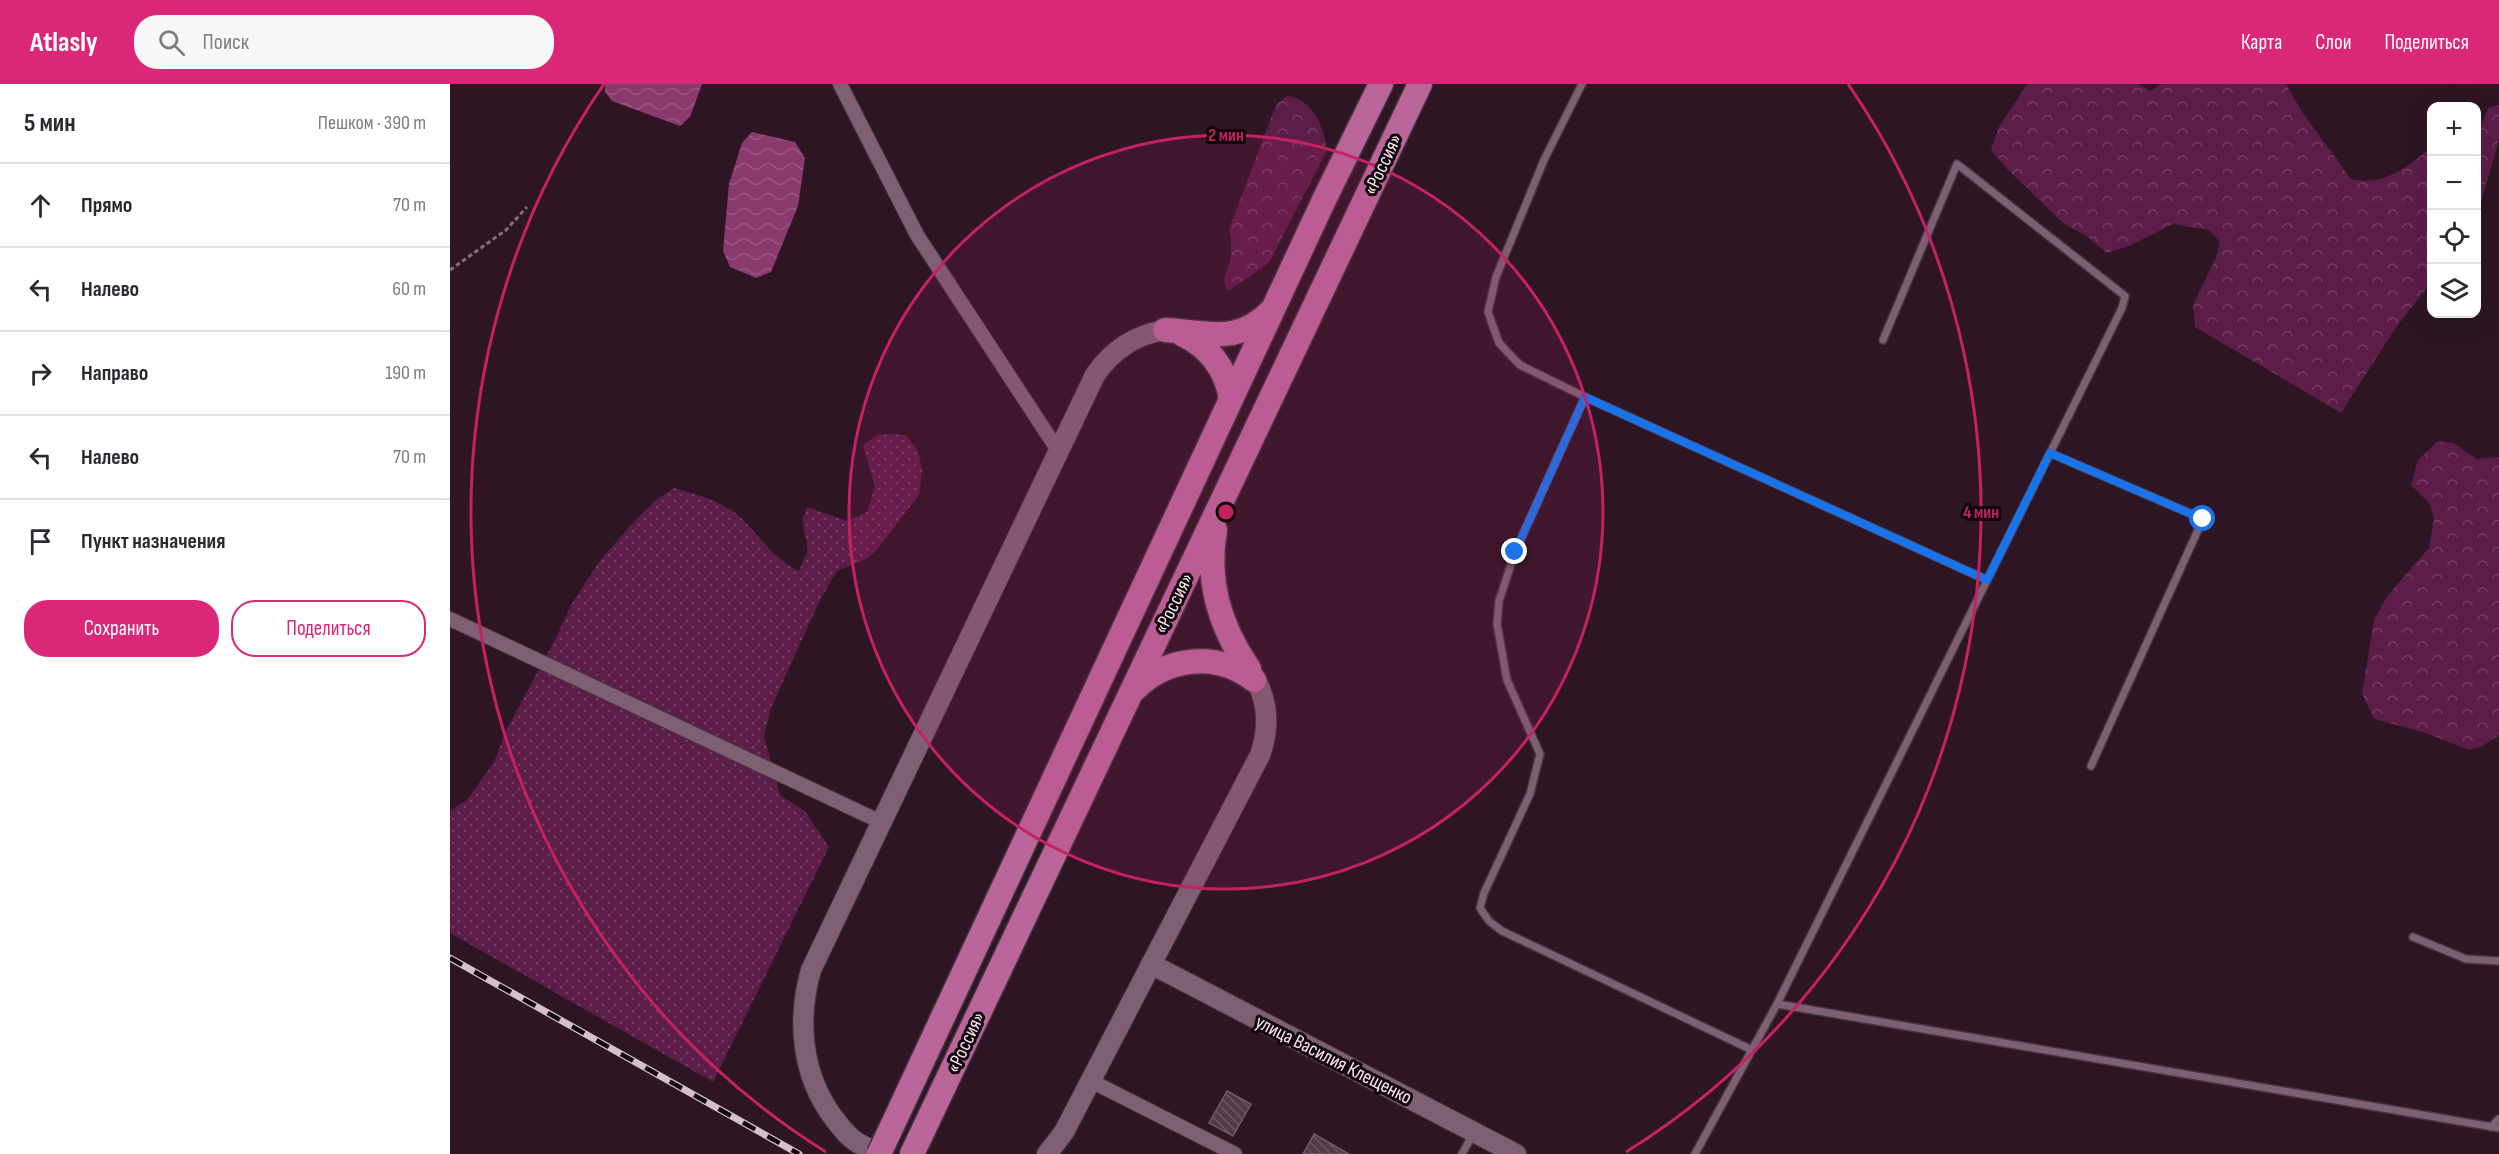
<!DOCTYPE html>
<html lang="ru">
<head>
<meta charset="utf-8">
<style>
  :root { --surface:#fff; --page:#f7f7f7; --text:#2b2b33; --muted:#7c7c81; --line:#e1e1e2; --accent:#db2777 }
  body { margin:0; font-family:"Sofia Sans Condensed",sans-serif; background:var(--page); color:var(--text) }
  .controls { position:absolute; right:18px; top:18px; display:grid; overflow:hidden; border-radius:12px; box-shadow:0 6px 24px #0002 }
  .controls button { width:54px; height:54px; display:grid; place-items:center; padding:0; border:0; border-bottom:2px solid var(--line); background:var(--surface); color:var(--text); font:30px sans-serif }
  .stop { position:absolute; width:18px; height:18px; margin:-14px; border:4px solid #1a73e8; border-radius:50%; background:#fff }
  .stop.end { background:#1a73e8; border-color:#fff; box-shadow:0 2px 6px #0008 }
  .list { margin:0; padding:0; list-style:none }
  h2 { display:flex; justify-content:space-between; align-items:center; height:78px; margin:0; padding:0 24px; font-size:26px }
  h2 small { font-size:20px; font-weight:400; color:var(--muted) }
  .list li { display:grid; grid-template-columns:39px 1fr auto; gap:18px; align-items:center; box-sizing:border-box; height:84px; padding:0 24px; border-top:2px solid var(--line) }
  .list b { display:block; font-size:22px; white-space:nowrap }
  .list em { font-size:20px; font-style:normal; color:var(--muted) }
  .actions { display:flex; gap:12px; padding:18px 24px }
  .actions a { flex:1; padding:14px 0; border:2px solid var(--accent); border-radius:24px; text-align:center; font-size:21px; color:var(--accent) }
  .actions .main { background:var(--accent); color:#fff }
  .icon { flex:none; width:33px; height:33px; fill:none; stroke:currentColor; stroke-width:2; stroke-linecap:round; stroke-linejoin:round }
  .map { position:relative; flex:none; width:2049px; height:1070px; overflow:hidden }
  header { display:flex; align-items:center; gap:36px; box-sizing:border-box; height:84px; padding:0 30px; background:var(--accent); color:#fff }
  header strong { font-size:28px }
  nav { display:flex; gap:33px; margin-inline-start:auto; font-size:21px }
  .search { width:420px; height:54px; background:var(--page); display:flex; align-items:center; gap:15px; box-sizing:border-box; padding:0 21px; border-radius:24px; color:var(--muted); font-size:22px }
  main { display:flex }
  aside { flex:1; background:var(--surface) }
  .map>svg:first-child { display:block }
  .grass { fill:url(#grass-dots) }
  .forest { fill:url(#forest-crowns) }
  .water { fill:url(#water-waves) }
  .building { fill:url(#building-back-hatch); stroke:#76586a; stroke-width:1.5 }
  .lines { fill:none; stroke-linecap:round; stroke-linejoin:round }
  .lane-casing { stroke:#473440; stroke-width:10 }
  .street-casing { stroke:#473440; stroke-width:16 }
  .secondary-casing { stroke:#473440; stroke-width:22 }
  .highway-casing { stroke:#473440; stroke-width:27 }
  .path { stroke:#85707d; stroke-width:3; stroke-dasharray:4.5 3; stroke-linecap:butt }
  .lane { stroke:#7e6072; stroke-width:7 }
  .street { stroke:#7e6072; stroke-width:14 }
  .secondary { stroke:#7e6072; stroke-width:20 }
  .highway { stroke:#ba669b; stroke-width:24 }
  .rail-casing { stroke:#d2c0cb; stroke-width:7 }
  .rail { stroke:#10060c; stroke-width:4.5; stroke-dasharray:14; stroke-linecap:butt }
  .highway-bridge-casing { stroke:#473440; stroke-width:27; stroke-linecap:butt }
  .highway-bridge { stroke:#ba669b; stroke-width:24 }
  .route { stroke:#1a73e8; stroke-width:8 }
  .ring { fill:none; stroke:#c52262; stroke-width:3 }
  .labels { text-anchor:middle; stroke-width:6; stroke-linejoin:round; paint-order:stroke }
  .street-label { font-size:20px; fill:#f7e6f0; stroke:#10060c }
  .centre { fill:#c52262; stroke:#10060c; stroke-width:3 }
  .ring-label { font-size:18px; text-anchor:middle; font-weight:bold; fill:#c52262; stroke:#10060c; stroke-width:6; stroke-linejoin:round; paint-order:stroke }
</style>
</head>
<body>
<header>
<strong>Atlasly</strong>
<div class="search"><svg class="icon" aria-label="search" viewBox="0 0 24 24"><circle cx="10" cy="10" r="6"/><path d="M15 15l6 6"/></svg>Поиск</div>
<nav><a>Карта</a><a>Слои</a><a>Поделиться</a></nav>
</header>
<main>
<aside>
<h2>5 мин<small>Пешком · 390 m</small></h2>
<ul class="list">
<li><svg class="icon" aria-label="ahead" viewBox="0 0 24 24"><path d="M12 20V5M6 11l6-6 6 6"/></svg><div><b>Прямо</b></div><em>70 m</em></li>
<li><svg class="icon" aria-label="left" viewBox="0 0 24 24"><path d="M17 20v-9H6M10 6l-5 5 5 5"/></svg><div><b>Налево</b></div><em>60 m</em></li>
<li><svg class="icon" aria-label="right" viewBox="0 0 24 24"><path d="M7 20v-9h11M14 6l5 5-5 5"/></svg><div><b>Направо</b></div><em>190 m</em></li>
<li><svg class="icon" aria-label="left" viewBox="0 0 24 24"><path d="M17 20v-9H6M10 6l-5 5 5 5"/></svg><div><b>Налево</b></div><em>70 m</em></li>
<li><svg class="icon" aria-label="arrive" viewBox="0 0 24 24"><path d="M6 21V4h12l-3 4 3 4H6"/></svg><div><b>Пункт назначения</b></div></li>
</ul>
<div class="actions"><a class="main">Сохранить</a><a>Поделиться</a></div>
</aside>
<div class="map">
<svg width="2049" height="1070" viewBox="0 0 2049 1070">
  <defs>
    <pattern id="grass-dots" width="8" height="8" patternUnits="userSpaceOnUse" patternTransform="scale(1.5)"><rect width="8" height="8" fill="#5d1d49"/><path d="M2 2h.1M6 6h.1" fill="none" stroke="#753e64" stroke-width="1.8" stroke-linecap="round"/></pattern>
    <pattern id="forest-crowns" width="20" height="18" patternUnits="userSpaceOnUse" patternTransform="scale(1.5)"><rect width="20" height="18" fill="#5d1d49"/><path d="M2 6a3 3 0 1 1 6 0M12 15a3 3 0 1 1 6 0" fill="none" stroke="#753e64"/></pattern>
    <pattern id="water-waves" width="16" height="10" patternUnits="userSpaceOnUse" patternTransform="scale(1.5)"><rect width="16" height="10" fill="#8a3a6f"/><path d="M0 5q4-4 8 0t8 0" fill="none" stroke="#9b5684"/></pattern>
    <pattern id="building-back-hatch" width="6" height="6" patternUnits="userSpaceOnUse" patternTransform="scale(1.5)"><rect width="6" height="6" fill="#543949"/><path d="M-1 5l2 2M0 0l6 6M5-1l2 2" fill="none" stroke="#6d5664"/></pattern>
  </defs>
  <rect width="100%" height="100%" fill="#2e1625"/>
  <path class="grass" d="M442 350 456 351 468 367 472 385 469 411 426 467 416 475 387 487 370 516 321 624 314 652 330 711 355 727 379 763 263 998 0 849V727L17 716 44 678 56 647 106 554 121 521 149 478 178 444 206 416 224 404C245 410 265 415 284 428 309 448 317 471 349 487L358 466 352 437 357 423 397 437 417 428 425 403 413 361 427 351Z"/>
  <g class="forest">
    <path d="M1577 0H1688L1700 7 1712 0H1836L1852 28 1901 95C1933 103 1958 83 1981 63V199L1946 243 1891 329 1745 243 1743 221 1766 174 1770 158 1759 146 1723 140 1679 162 1657 169 1635 151 1614 140 1556 84 1541 66 1549 43Z"/>
    <path d="M837 12C863 15 874 43 877 66L819 179 778 207 773 196C781 178 784 165 779 145L826 21Z"/>
    <polygon points="2049,21 2049,56 2027,132 2027,49 2039,23"/>
    <polygon points="1988,357 2003,359 2027,375 2049,373 2049,651 2034,661 2019,666 1973,648 1924,635 1912,609 1924,536 1938,511 1979,464 1984,434 1980,420 1961,401 1968,376"/>
  </g>
  <g class="water">
    <polygon points="155,0 252,0 240,33 230,42 162,17 155,8"/>
    <polygon points="302,48 345,58 355,74 348,122 321,188 306,194 280,183 273,167 279,100 292,59"/>
  </g>
  <g class="building">
    <polygon points="777,1007 801,1020 783,1052 759,1039"/>
    <polygon points="864,1050 899,1070 853,1070"/>
  </g>
  <g class="lines">
    <defs>
      <g id="lane">
        <polyline points="1132,0 1094,76 1046,193 1038,228 1049,259 1070,281 1135,313"/>
        <polyline points="1600,369 1753,435 1641,682"/>
        <polyline points="1963,853 2016,875 2049,877"/>
        <polyline points="1327,920 2049,1044"/>
        <polyline points="1302,966 1052,847 1039,837 1030,824 1034,809 1080,710 1090,670 1057,596 1047,540 1049,517 1065,468 1135,313 1537,496"/>
        <polyline points="2041,1043 2049,1035"/>
        <polyline points="1012,1070 1023,1050"/>
        <polyline points="1245,1070 1327,920 1672,224 1675,212 1507,80 1433,256"/>
      </g>
      <g id="street">
        <polyline points="390,0 467,151 609,368"/>
        <polyline points="0,535 431,738"/>
        <polyline points="641,997 785,1070"/>
      </g>
      <g id="secondary">
        <polyline points="701,880 1066,1070"/>
        <path d="M430 1070C422 1066 412 1062 405 1057 396 1051 389 1041 383 1033 351 990 347 935 361 886L645 291C662 266 684 251 715 246"/>
        <path d="M597 1070 614 1048 810 671C821 640 818 612 799 585"/>
      </g>
      <g id="highway">
        <path d="M715 246C758 248 787 262 822 226"/>
        <path d="M732 250C760 263 776 285 781 315"/>
        <path d="M765 446C756 496 770 543 799 585"/>
        <path d="M684 606C716 573 766 567 804 596"/>
        <polyline points="450,1025 874,116 931,0"/>
        <polyline points="462,1070 970,0"/>
      </g>
    </defs>
    <use href="#lane" class="lane-casing"/>
    <use href="#street" class="street-casing"/>
    <use href="#secondary" class="secondary-casing"/>
    <use href="#highway" class="highway-casing"/>
    <polyline class="path" points="0,186 56,146 77,123"/>
    <use href="#lane" class="lane"/>
    <use href="#street" class="street"/>
    <use href="#secondary" class="secondary"/>
    <use href="#highway" class="highway"/>
    <defs>
      <polyline id="rail" points="0,874 349,1070"/>
    </defs>
    <use href="#rail" class="rail-casing"/>
    <use href="#rail" class="rail"/>
    <defs>
      <polyline id="highway-bridge" points="429,1070 450,1025"/>
    </defs>
    <use href="#highway-bridge" class="highway-bridge-casing"/>
    <use href="#highway-bridge" class="highway-bridge"/>
  </g>
  <g class="lines">
    <polyline class="route" points="1065,468 1135,313 1537,496 1600,369 1753,435"/>
  </g>
  <circle cx="776" cy="428" r="377" fill="#c52262" fill-opacity=".12"/>
  <g class="ring">
    <circle cx="776" cy="428" r="377"/>
    <path d="M376 1068A755 755 0 0 1 154 0M1398 0A755 755 0 0 1 1176 1068"/>
  </g>
  <g class="labels">
    <g class="street-label">
      <text transform="translate(932 80) rotate(-65)" y="7">«Россия»</text>
      <text transform="translate(723 519) rotate(-64)" y="7">«Россия»</text>
      <text transform="translate(515 958) rotate(-65)" y="7">«Россия»</text>
      <text transform="translate(884 975) rotate(27)" y="7">улица Василия Клещенко</text>
    </g>
  </g>
  <circle cx="776" cy="428" r="9" class="centre"/>
  <g class="ring-label">
    <text x="776" y="57">2 мин</text>
    <text x="1531" y="434">4 мин</text>
  </g>
</svg>
<div class="controls">
<button>+</button>
<button>−</button>
<button><svg class="icon" aria-label="locate" viewBox="0 0 24 24"><circle cx="12" cy="12" r="6"/><path d="M12 2v4M12 18v4M2 12h4M18 12h4"/></svg></button>
<button><svg class="icon" aria-label="layers" viewBox="0 0 24 24"><path d="M12 4l9 5-9 5-9-5zM3 14l9 5 9-5"/></svg></button>
</div>
<div class="stop" style="left:1753px;top:435px"></div>
<div class="stop end" style="left:1065px;top:468px"></div>
</div>
</main>
</body>
</html>
